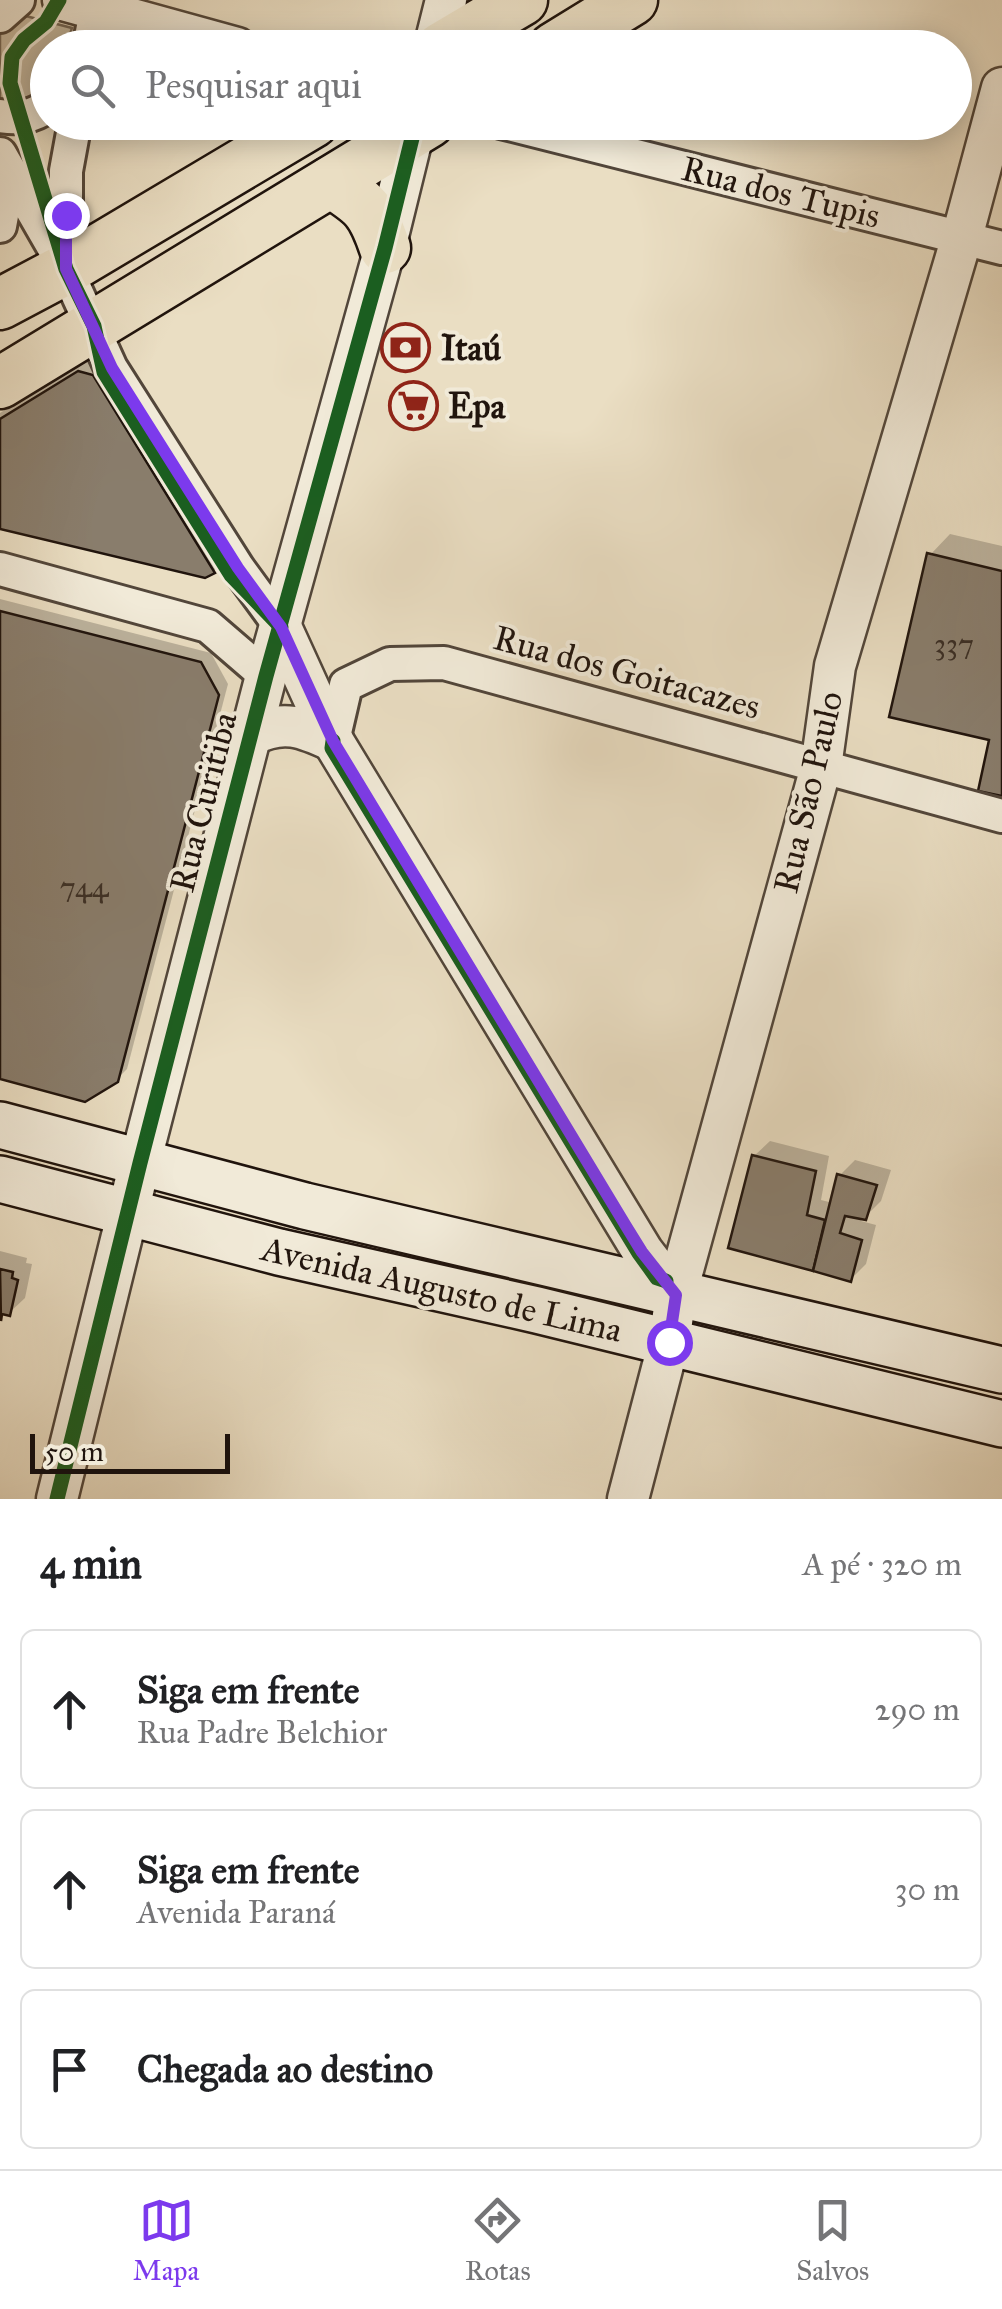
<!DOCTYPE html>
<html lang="pt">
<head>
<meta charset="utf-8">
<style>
  :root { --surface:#fff; --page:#f6f6f6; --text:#202124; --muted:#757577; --line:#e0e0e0; --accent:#7c3aed }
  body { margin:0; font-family:"IM FELL Great Primer",serif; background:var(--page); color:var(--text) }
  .scale { position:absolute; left:30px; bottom:25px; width:200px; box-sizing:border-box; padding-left:10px; border:5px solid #20140d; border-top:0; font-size:28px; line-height:35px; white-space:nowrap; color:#20140d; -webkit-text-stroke:8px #f1ead8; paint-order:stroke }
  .stop { position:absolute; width:30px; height:30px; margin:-22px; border:8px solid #7c3aed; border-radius:50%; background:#fff }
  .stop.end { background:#7c3aed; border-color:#fff; box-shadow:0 2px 10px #0008 }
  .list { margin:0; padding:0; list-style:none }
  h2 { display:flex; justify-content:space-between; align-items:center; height:130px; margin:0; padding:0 40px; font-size:42px }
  h2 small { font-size:32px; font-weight:400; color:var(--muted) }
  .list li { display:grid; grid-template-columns:65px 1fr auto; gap:30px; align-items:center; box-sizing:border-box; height:160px; margin:0 20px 20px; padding:0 20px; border:2px solid var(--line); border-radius:15px }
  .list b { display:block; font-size:38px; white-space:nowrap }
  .list p { margin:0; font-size:32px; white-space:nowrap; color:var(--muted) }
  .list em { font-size:32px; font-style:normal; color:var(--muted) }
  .icon { flex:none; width:55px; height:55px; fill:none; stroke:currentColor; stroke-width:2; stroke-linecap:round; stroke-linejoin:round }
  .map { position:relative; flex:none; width:1002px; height:1499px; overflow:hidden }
  .search { position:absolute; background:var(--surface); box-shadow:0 5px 25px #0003; left:30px; right:30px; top:30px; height:110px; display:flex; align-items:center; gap:25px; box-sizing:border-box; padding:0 35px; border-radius:55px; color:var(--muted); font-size:38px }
  .sheet { height:670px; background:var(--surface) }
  nav { display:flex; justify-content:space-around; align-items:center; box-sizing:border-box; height:140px; border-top:2px solid var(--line); background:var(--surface); font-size:28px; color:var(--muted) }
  nav a { display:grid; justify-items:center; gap:5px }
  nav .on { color:var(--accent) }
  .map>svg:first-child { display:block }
  .green { fill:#c8bca4; stroke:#746858; stroke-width:2.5 }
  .shadow { fill:#0003 }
  .building { fill:#897d6c; stroke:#20140d; stroke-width:2.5 }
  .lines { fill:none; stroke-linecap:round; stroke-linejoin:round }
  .minor-casing { stroke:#52463a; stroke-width:38 }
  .tertiary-casing { stroke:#52463a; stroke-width:45 }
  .secondary-casing { stroke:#20140d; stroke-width:50 }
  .primary-casing { stroke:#20140d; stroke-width:55 }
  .minor { stroke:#f1ead8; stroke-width:32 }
  .tertiary { stroke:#f1ead8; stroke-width:40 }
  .secondary { stroke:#f1ead8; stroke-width:45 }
  .primary { stroke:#eadec3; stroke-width:50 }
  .cycleway-casing { stroke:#f1ead8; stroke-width:21 }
  .cycleway { stroke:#1b5e20; stroke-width:15 }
  .route { stroke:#7c3aed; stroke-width:12 }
  .labels { text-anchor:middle; stroke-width:8; stroke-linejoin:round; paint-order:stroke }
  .number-label { font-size:30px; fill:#3a2e25 }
  .street-label { font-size:35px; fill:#20140d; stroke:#f1ead8 }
  .poi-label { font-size:35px; font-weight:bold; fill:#20140d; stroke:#f1ead8; text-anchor:start }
</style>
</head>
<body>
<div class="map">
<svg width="1002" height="1499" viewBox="0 0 1002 1499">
  <rect width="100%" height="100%" fill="#eadec3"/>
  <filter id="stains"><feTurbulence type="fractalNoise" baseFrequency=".002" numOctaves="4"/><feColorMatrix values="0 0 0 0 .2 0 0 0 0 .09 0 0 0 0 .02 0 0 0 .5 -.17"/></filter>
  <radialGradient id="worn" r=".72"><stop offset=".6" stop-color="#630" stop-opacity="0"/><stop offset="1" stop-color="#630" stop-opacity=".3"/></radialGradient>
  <polygon class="green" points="18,14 72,28 66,47 48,48 47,88 33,101 0,106 0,27"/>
  <g class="shadow">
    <polygon points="100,352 234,550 214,571 205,576 0,527 0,413"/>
    <polygon points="950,534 1002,546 1002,794 992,738 930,555"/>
    <polygon points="0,599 211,653 228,684 127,1069 116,1080 0,1077"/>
    <polygon points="770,1141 829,1156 821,1200 833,1203 840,1175 855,1160 891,1170 881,1201 861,1221 876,1225 866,1264 851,1279 731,1246 754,1156"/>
    <polygon points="0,1251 27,1258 26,1263 32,1264 25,1298 9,1313 5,1312 0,1318"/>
  </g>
  <g class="building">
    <polygon points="78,371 93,375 215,573 205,578 0,529 0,419"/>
    <polygon points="927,553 1002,571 1002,796 978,791 989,740 889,717"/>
    <polygon points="0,611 201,662 219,695 118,1082 85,1102 0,1079"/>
    <polygon points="752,1155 816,1171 807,1215 825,1220 813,1271 728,1248"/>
    <polygon points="837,1174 877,1185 866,1220 845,1216 840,1233 862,1240 851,1282 813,1271"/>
    <polygon points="0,1269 13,1272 12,1278 18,1280 10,1316 2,1314 1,1321"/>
  </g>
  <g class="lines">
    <defs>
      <g id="minor">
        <polyline points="0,16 18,0"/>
        <polyline points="89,48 98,0"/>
        <path d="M0 116C18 119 32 117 48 106"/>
        <polyline points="501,122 1002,248"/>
        <polyline points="0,154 66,269 111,368 238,568 281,627"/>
        <polyline points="0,226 10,172"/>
        <polyline points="66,269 66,171 75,122"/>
        <polyline points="0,569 208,626 266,676"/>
        <polyline points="333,741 346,685 390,664 444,663 1002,816"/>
      </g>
      <g id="tertiary">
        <polyline points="63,0 237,48"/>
        <polyline points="434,48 446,0"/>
        <polyline points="281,627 333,741 643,1252 676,1295"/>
        <path d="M252 735C283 719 303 727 333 741"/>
        <polyline points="57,1499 140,1163 266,676 385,248 416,122"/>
        <polyline points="628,1499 669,1342 676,1295 821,767 835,666 962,237 1002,88"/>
      </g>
      <g id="secondary">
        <polyline points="0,1125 305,1206 1002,1370"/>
        <polyline points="0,1179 279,1252 537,1310 1002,1424"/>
      </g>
      <g id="primary">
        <polyline points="441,48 522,0"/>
        <polyline points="554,48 632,0"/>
        <path d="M331 182C365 204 372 209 385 248"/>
        <polyline points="0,304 66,269 313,122"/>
        <polyline points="0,383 429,122"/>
      </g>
    </defs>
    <use href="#minor" class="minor-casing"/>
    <use href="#tertiary" class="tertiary-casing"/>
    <use href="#secondary" class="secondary-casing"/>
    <use href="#primary" class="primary-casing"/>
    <use href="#minor" class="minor"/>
    <use href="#tertiary" class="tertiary"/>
    <use href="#secondary" class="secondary"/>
    <use href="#primary" class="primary"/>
    <defs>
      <g id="cycleway">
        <polyline points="59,0 46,22 24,40 12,57 10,83 66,269 94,326 104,372 231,575 281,627"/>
        <polyline points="333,741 332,748 639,1253 657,1278 666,1281"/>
        <polyline points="57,1499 140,1163 266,676 385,248 416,122"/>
      </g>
    </defs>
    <use href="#cycleway" class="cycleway-casing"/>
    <use href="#cycleway" class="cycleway"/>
  </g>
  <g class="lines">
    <polyline class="route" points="66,215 66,269 112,368 238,568 281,627 333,741 626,1226 642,1252 676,1295 669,1342"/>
  </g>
  <defs>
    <symbol id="bank-ring" viewBox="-11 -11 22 22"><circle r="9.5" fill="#f1ead8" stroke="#8f2418" stroke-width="1.5"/><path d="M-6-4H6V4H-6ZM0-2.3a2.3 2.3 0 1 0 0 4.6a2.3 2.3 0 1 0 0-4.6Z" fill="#8f2418"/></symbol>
    <symbol id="supermarket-ring" viewBox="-11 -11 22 22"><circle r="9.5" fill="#f1ead8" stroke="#8f2418" stroke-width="1.5"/><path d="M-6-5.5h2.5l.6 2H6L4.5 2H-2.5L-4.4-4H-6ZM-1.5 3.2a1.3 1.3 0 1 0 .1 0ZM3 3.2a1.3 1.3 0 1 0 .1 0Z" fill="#8f2418"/></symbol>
  </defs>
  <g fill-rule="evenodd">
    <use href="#bank-ring" x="378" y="320" width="55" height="55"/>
    <use href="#supermarket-ring" x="386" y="378" width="55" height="55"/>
  </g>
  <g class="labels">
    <g class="number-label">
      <text x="954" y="654">337</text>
      <text x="84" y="897">744</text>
    </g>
    <g class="street-label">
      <text transform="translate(781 192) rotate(14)" y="12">Rua dos Tupis</text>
      <text transform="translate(627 672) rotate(15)" y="12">Rua dos Goitacazes</text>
      <text transform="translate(808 792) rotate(-77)" y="12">Rua São Paulo</text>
      <text transform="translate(203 802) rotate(-76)" y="12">Rua Curitiba</text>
      <text transform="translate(442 1289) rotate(13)" y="12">Avenida Augusto de Lima</text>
    </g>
    <g class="poi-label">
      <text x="441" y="360">Itaú</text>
      <text x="448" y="418">Epa</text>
    </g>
  </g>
  <rect width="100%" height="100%" filter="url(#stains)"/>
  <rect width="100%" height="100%" fill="url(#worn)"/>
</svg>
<div class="scale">50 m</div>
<div class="stop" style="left:669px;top:1342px"></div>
<div class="stop end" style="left:66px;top:215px"></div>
<div class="search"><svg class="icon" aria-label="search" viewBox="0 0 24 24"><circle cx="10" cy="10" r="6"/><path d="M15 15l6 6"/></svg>Pesquisar aqui</div>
</div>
<section class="sheet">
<h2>4 min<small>A pé · 320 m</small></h2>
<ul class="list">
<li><svg class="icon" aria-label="ahead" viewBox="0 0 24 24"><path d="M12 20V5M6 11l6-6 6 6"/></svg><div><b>Siga em frente</b><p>Rua Padre Belchior</p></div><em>290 m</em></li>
<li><svg class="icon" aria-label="ahead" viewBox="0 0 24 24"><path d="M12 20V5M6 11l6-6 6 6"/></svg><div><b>Siga em frente</b><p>Avenida Paraná</p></div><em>30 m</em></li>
<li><svg class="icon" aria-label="arrive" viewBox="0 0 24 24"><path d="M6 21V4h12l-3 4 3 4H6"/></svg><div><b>Chegada ao destino</b></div></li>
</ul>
</section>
<nav>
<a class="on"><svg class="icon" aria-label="map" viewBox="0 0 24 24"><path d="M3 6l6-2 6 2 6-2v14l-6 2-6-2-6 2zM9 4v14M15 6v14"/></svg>Mapa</a>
<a><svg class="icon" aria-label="directions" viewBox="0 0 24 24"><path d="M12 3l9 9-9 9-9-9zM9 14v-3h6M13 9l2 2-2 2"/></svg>Rotas</a>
<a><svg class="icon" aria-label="saved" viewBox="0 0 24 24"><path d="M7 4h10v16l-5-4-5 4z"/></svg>Salvos</a>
</nav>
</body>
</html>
